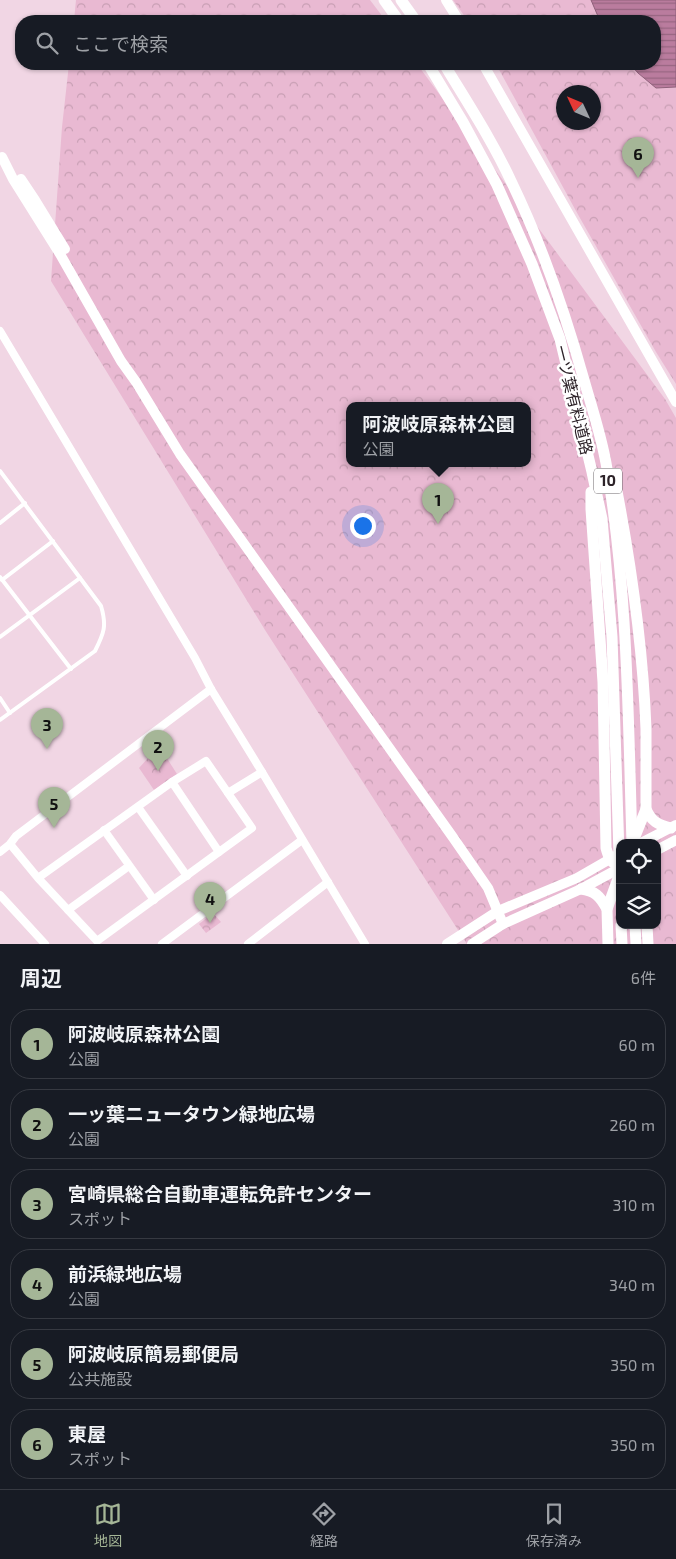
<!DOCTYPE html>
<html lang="ja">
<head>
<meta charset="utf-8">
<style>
  :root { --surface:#171b24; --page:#20242c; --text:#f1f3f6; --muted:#9ea1a6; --line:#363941; --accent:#a5b697 }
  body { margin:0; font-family:"Exo 2","Noto Sans JP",sans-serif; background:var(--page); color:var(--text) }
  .controls { position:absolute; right:15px; bottom:15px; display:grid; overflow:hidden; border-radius:10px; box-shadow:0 1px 4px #0004 }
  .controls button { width:45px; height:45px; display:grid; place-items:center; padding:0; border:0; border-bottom:1px solid var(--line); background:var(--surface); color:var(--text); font:25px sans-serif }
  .compass { position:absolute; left:556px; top:85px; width:45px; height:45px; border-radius:50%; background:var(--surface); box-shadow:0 1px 4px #0004; rotate:314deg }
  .you { position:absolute; left:362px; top:525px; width:18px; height:18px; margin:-12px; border:4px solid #fff; border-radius:50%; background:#1a73e8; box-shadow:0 0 0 8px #1a73e833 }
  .badge { display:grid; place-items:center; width:32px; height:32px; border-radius:50%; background:var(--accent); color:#111; font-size:16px; font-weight:700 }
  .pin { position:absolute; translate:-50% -41px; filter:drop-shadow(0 1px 2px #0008) }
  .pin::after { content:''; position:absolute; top:26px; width:18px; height:15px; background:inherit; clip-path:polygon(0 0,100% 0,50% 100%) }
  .popup { position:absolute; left:346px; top:402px; width:185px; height:65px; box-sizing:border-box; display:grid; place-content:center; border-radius:10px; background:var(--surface); filter:drop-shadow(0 1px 4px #0005); font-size:16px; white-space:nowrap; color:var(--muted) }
  .popup b { font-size:19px; color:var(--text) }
  .popup::after { content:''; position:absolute; left:50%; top:100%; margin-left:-10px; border:10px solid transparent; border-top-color:var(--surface) }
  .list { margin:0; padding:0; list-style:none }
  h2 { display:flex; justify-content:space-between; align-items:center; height:65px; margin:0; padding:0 20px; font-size:21px }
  h2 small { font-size:16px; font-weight:400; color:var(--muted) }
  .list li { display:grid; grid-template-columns:32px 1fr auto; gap:15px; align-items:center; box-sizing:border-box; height:70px; margin:0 10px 10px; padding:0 10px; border:1px solid var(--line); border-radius:20px }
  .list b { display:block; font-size:19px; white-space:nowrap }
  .list p { margin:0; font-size:16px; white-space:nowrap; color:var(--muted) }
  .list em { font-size:16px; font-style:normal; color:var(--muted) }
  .icon { flex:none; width:28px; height:28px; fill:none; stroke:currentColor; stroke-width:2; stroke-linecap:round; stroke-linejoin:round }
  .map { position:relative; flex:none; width:676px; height:944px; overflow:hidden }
  .search { position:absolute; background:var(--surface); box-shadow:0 1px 4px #0004; left:15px; right:15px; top:15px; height:55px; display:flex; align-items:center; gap:12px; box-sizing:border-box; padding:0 18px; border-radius:20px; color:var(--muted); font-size:19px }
  .sheet { height:545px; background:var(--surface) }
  nav { display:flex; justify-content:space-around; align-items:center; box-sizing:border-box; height:70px; border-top:1px solid var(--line); background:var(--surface); font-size:14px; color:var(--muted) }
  nav a { display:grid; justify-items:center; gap:2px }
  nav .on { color:var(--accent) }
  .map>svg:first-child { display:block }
  .park { fill:url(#park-crowns); fill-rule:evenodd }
  .water { fill:url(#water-rules); stroke:#8f617b }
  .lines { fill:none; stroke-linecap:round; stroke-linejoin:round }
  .lane { stroke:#fff; stroke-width:4 }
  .street { stroke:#fff; stroke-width:8 }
  .secondary { stroke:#fff; stroke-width:10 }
  .primary { stroke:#fff; stroke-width:11 }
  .labels { text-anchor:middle; stroke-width:5; stroke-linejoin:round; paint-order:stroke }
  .shield { fill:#fff; stroke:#6b6468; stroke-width:1 }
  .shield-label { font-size:15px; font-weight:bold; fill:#2c2228 }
  .street-label { font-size:16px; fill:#2c2228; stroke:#fff }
</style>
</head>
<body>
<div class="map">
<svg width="676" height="944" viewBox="0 0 676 944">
  <defs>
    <pattern id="park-crowns" width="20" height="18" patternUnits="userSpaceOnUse" patternTransform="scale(1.25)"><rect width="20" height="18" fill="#e9b9d2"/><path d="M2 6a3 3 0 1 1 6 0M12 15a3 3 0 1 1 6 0" fill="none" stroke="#c89fb4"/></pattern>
    <pattern id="water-rules" width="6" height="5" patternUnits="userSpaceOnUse" patternTransform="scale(1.25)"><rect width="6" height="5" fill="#ba7c9e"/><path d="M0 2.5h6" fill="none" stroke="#976581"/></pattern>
  </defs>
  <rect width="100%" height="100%" fill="#f1d6e4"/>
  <g class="park">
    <polygon points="76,0 370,0 386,21 74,21"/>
    <polygon points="453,0 595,0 606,21 468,21"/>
    <path d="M69 64H417L665 399 676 418V944H467L265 630 51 281 62 127ZM349 405H527V463H349ZM620 843H657V925H620Z"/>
    <path d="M496 64H636L676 85V384L656 352 576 211ZM564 92H594V122H564Z"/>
    <polygon points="163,752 177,774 154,790 139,768 148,758"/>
    <polygon points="213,913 221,922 206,933 199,924"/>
  </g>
  <polygon class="water" points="591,0 676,0 676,87 656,88 638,73 630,64 655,64 655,21 600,21"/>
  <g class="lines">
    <g class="lane">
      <path d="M0 471 101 606C107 626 104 633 95 651L0 720"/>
      <polyline points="0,523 25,503"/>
      <polyline points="0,577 71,669"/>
      <polyline points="2,580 53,541"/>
      <polyline points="0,637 80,578"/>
      <polyline points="0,698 10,713"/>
    </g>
    <g class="street">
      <polyline points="0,331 195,658 211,689 262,772 365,944"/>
      <polyline points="172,782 206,761 252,828 219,852"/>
      <polyline points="228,793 262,772"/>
      <polyline points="138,807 187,876"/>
      <polyline points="104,830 154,900"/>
      <polyline points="10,844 38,878 97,941 219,852 172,782 38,878"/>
      <polyline points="0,852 10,844 16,836 211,689"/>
      <polyline points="0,895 45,944"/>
      <polyline points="68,910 129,866"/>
      <polyline points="162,944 302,840"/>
      <polyline points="248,944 328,882"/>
    </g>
    <g class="secondary">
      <polyline points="446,0 459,21"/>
      <polyline points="483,64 676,402"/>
      <polyline points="2,157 13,179 60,254 121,361 136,382 180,454 452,836 488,888 503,924"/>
      <polyline points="21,179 35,200 65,249"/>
      <polyline points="641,843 676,825"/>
      <polyline points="657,850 676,840"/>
      <polyline points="447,944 498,911 577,878 617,855"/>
      <polyline points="472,944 503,924 581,889 620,868"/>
    </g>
    <g class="primary">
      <polyline points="384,0 399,21"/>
      <polyline points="401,0 416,21"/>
      <polyline points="428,64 463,122 497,185 532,264 560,339 592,472 602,519 612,637 620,885"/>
      <path d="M444 64C467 102 492 140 511 181 542 245 565 312 584 380 592 408 601 435 606 463 628 588 628 716 632 843"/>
      <path d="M616 486C631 564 643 649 646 729 646 756 646 782 646 809 651 821 658 825 671 828"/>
      <path d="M591 492V509L603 682 606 848C608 856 611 864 620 866"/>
      <polyline points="634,839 646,809"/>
      <path d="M581 889C595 891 600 896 607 909"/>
      <polyline points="621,925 622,944"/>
      <polyline points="635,925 636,944"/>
      <polyline points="647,925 648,944"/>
      <polyline points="608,944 607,909 619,876"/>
    </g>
  </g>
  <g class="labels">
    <rect class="shield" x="594" y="468.5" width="28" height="25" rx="4"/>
    <g class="shield-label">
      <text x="608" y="486">10</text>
    </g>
    <g class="street-label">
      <text transform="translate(574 400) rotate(76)" y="6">一ツ葉有料道路</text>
    </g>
  </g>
</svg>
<div class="controls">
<button><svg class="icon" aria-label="locate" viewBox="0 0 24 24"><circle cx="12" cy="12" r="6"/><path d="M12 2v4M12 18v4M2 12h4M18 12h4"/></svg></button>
<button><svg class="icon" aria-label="layers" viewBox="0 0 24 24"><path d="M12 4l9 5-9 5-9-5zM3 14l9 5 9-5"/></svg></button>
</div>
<svg class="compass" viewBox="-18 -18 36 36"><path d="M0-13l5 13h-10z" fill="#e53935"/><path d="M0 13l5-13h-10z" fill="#9ea1a6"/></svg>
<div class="you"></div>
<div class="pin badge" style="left:438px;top:524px">1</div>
<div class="popup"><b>阿波岐原森林公園</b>公園</div>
<div class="pin badge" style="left:158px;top:771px">2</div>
<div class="pin badge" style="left:47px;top:749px">3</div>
<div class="pin badge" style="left:210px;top:923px">4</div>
<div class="pin badge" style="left:54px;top:828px">5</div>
<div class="pin badge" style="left:638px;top:178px">6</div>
<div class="search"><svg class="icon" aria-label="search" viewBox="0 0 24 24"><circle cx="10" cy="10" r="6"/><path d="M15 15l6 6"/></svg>ここで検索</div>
</div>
<section class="sheet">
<h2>周辺<small>6件</small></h2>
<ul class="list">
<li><span class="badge">1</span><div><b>阿波岐原森林公園</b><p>公園</p></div><em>60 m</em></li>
<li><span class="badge">2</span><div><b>一ッ葉ニュータウン緑地広場</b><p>公園</p></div><em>260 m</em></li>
<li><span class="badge">3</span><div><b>宮崎県総合自動車運転免許センター</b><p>スポット</p></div><em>310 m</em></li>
<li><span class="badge">4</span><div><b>前浜緑地広場</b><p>公園</p></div><em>340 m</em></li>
<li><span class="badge">5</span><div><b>阿波岐原簡易郵便局</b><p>公共施設</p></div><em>350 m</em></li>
<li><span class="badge">6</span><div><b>東屋</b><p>スポット</p></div><em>350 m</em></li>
</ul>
</section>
<nav>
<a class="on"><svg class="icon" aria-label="map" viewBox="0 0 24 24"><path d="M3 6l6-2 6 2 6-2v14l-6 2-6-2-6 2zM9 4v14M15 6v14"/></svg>地図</a>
<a><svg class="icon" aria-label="directions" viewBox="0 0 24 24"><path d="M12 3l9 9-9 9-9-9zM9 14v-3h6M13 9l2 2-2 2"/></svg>経路</a>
<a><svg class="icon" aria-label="saved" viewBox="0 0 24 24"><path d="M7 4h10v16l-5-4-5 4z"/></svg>保存済み</a>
</nav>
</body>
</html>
